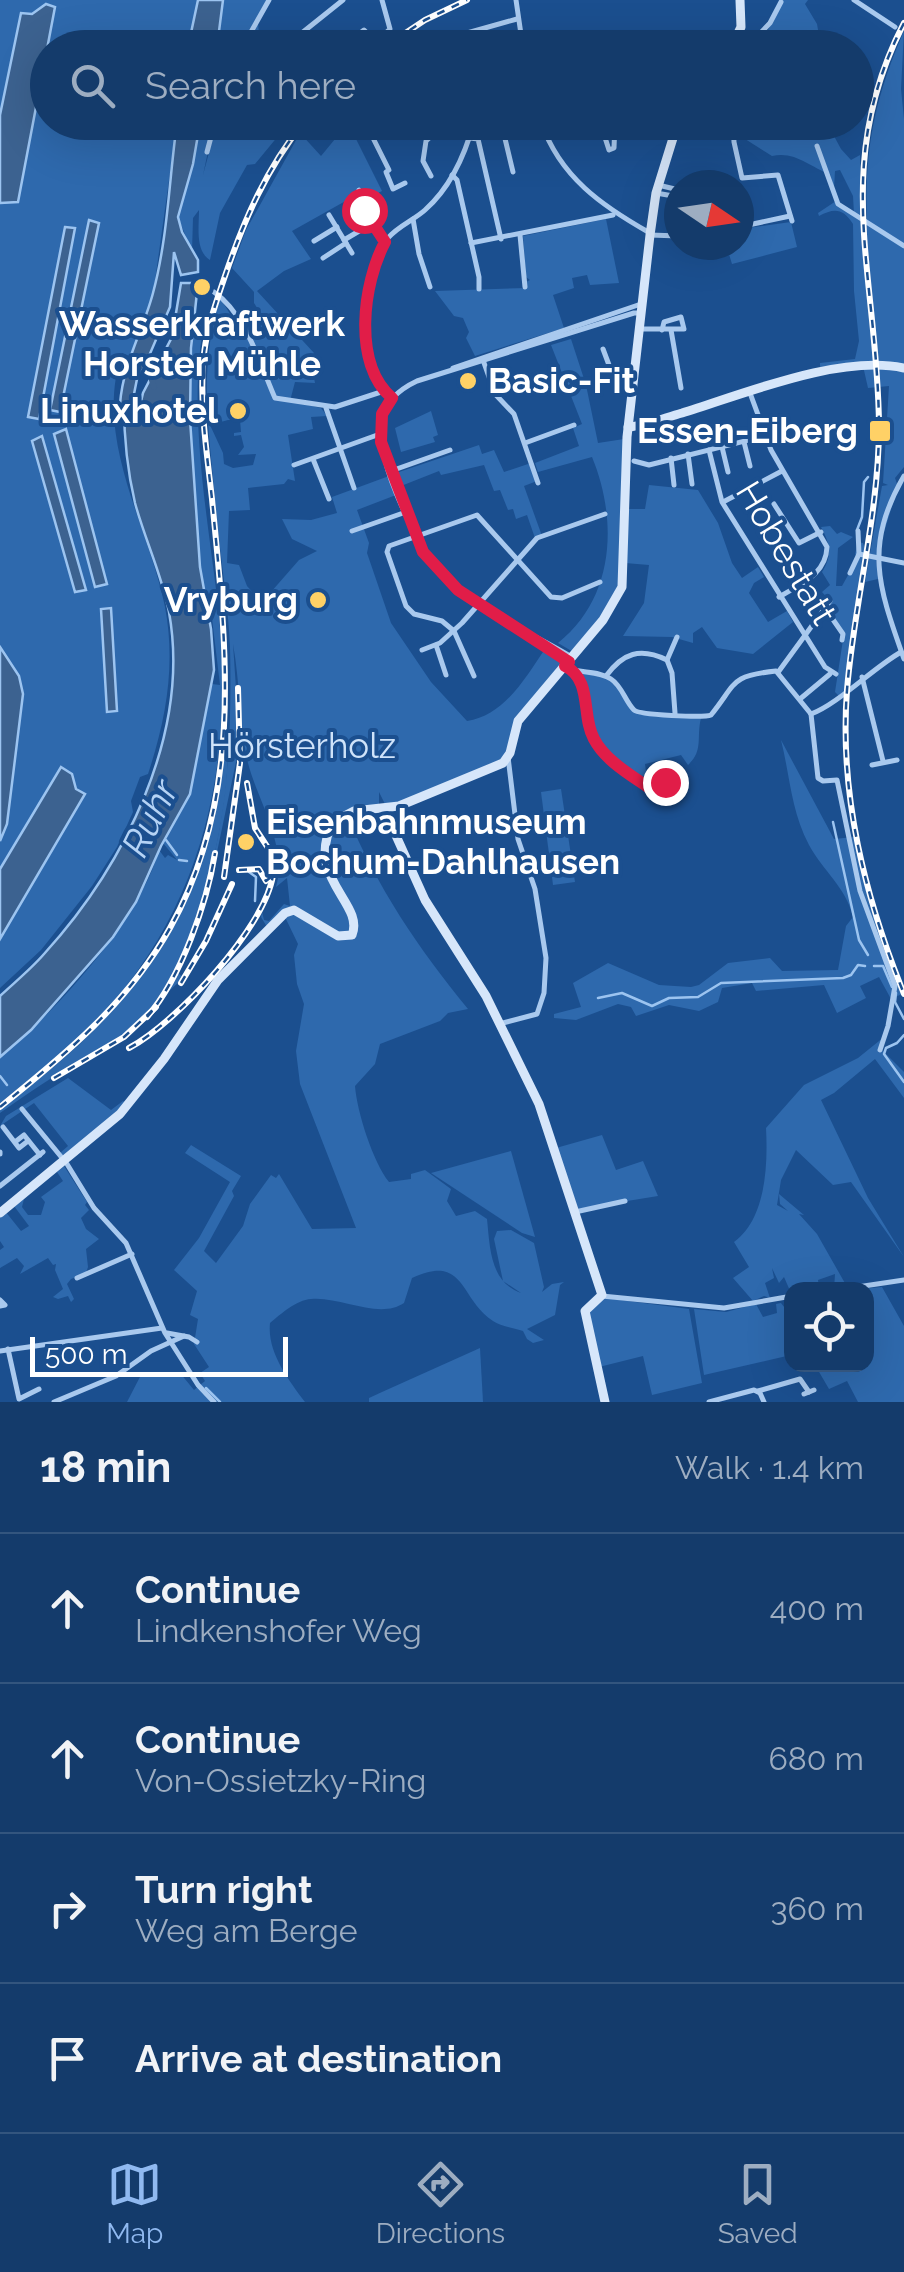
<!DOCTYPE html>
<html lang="en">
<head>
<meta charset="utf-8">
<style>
  :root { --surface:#143b6b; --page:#214673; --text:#f1f3f6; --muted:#9dadc1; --line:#33557e; --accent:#90b9f0 }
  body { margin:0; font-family:Raleway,sans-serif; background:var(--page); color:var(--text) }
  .controls { position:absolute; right:30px; bottom:30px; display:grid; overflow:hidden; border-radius:20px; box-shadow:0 10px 40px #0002 }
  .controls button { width:90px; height:90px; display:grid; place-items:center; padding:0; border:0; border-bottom:2px solid var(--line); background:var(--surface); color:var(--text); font:50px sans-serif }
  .compass { position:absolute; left:664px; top:170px; width:90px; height:90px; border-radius:50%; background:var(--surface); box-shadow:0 10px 40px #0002; rotate:103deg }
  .scale { position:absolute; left:30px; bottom:25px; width:258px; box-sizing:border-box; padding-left:10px; border:5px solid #fff; border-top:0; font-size:28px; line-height:35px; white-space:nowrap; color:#fff; -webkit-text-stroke:8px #1b4f8f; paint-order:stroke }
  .stop { position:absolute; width:30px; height:30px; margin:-22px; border:8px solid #e11d48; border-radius:50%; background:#fff }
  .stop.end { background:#e11d48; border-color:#fff; box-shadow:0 2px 10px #0008 }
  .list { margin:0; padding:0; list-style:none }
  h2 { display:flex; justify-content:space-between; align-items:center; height:130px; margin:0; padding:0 40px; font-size:42px }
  h2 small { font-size:32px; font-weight:400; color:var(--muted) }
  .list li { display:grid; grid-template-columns:65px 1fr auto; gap:30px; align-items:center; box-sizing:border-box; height:150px; padding:0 40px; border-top:2px solid var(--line) }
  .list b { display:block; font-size:38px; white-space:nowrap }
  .list p { margin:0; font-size:32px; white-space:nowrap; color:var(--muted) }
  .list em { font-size:32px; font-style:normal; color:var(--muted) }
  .icon { flex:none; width:55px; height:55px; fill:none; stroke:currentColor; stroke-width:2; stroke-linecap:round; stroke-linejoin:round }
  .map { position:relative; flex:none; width:904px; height:1402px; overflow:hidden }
  .search { position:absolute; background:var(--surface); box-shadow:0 10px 40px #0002; left:30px; right:30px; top:30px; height:110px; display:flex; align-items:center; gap:25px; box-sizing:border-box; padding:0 35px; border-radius:55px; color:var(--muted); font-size:38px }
  .sheet { height:730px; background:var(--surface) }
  nav { display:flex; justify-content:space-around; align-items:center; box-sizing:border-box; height:140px; border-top:2px solid var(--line); background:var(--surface); font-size:28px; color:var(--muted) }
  nav a { display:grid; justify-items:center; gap:5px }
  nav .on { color:var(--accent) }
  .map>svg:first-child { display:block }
  .green { fill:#2e69ad; fill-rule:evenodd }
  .water { fill:#3c6290; stroke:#9cc4f0; stroke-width:2.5 }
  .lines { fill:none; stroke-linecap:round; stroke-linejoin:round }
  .stream { stroke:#9cc4f0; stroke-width:2.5 }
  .river { stroke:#3c6290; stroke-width:6 }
  .street { stroke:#a9c9ee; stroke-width:5 }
  .secondary { stroke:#d6e6fa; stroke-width:9 }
  .rail-casing { stroke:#fff; stroke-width:6 }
  .rail { stroke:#1b4f8f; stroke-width:2.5; stroke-dasharray:8; stroke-linecap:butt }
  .route { stroke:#e11d48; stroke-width:12 }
  .poi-dot { fill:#ffd166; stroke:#1b4f8f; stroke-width:4 }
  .labels { text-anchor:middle; stroke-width:8; stroke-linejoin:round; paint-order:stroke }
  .poi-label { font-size:35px; font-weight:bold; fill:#fff; stroke:#1b4f8f; text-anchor:end }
  .street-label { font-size:35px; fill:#fff; stroke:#1b4f8f }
  .park-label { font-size:35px; fill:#cfe3fa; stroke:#1b4f8f }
  .water-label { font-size:38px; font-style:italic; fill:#b5d3f5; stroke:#1b4f8f }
</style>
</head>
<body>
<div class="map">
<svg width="904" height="1402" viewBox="0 0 904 1402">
  <rect width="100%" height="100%" fill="#1b4f8f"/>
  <g class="green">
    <path d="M0 0H198L188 47 48 48V122L177 123 153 295 141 333 129 356 122 353C93 440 148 523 165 607 176 665 166 719 148 774L140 777 131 801 133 812 117 847 92 886 41 950 0 988V939L84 795 76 789 60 768 0 869Z"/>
    <polygon points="223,0 269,0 258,23 259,34 249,47 217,48"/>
    <polygon points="783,0 808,0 805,4 817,24 821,47 767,47 773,40 766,34"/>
    <path d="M904 31 901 89 904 119V467L895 478 898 487 876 558 878 579 865 582 882 486 888 485 883 483 889 386 868 388 863 366 820 367V363L855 359 859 341 854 291 853 224C843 208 834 208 819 216L818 213 836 201 867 222C864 150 875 97 904 31Z"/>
    <path d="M734 122 827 123 841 149 851 160 860 155 861 220 854 214 853 196 840 170 835 171 834 188 830 174C809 167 796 151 772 156L742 137H734Z"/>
    <path d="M200 123H214L203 175 217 123 288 124 255 164 247 165 220 213 210 260C195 251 199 227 199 210L193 218 192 252 178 217 193 164Z"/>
    <path d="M341 123 349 125 382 191 361 202 358 194 292 231 311 259 284 271 257 291 314 353 310 358 315 383 295 382 290 401 321 408 327 416 311 417 313 429 288 435 295 481 288 479 284 484 248 488 250 510 229 511 227 563 239 565 247 586 256 596 271 592 299 560 317 551 292 539 282 519 311 520 337 513 332 497 389 476 396 495 357 510 369 543 367 553 391 623 431 682 467 721C504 716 526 677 545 649L561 661V666L516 721 503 760 393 805 386 806 379 792V806L347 815C377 887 418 948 468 1009L448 1013 440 1021 380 1044 375 1064 355 1086C357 1112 373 1162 389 1182L411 1179V1174L425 1170 451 1189 447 1201 456 1216 475 1211 487 1219C490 1248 490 1282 521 1293L503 1281 494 1239 497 1231 511 1230 534 1243 544 1287 542 1292 552 1284 564 1282 560 1285 555 1315 527 1329 544 1340 533 1343 527 1339 523 1331C514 1328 500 1326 493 1321 459 1299 466 1253 412 1278L404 1303C379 1320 340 1296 311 1299 296 1300 281 1314 270 1323 267 1352 288 1379 305 1402H127L142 1373H180L194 1390 205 1381 200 1373 209 1367 194 1344 198 1319 190 1315 197 1291 174 1270 199 1238 230 1182 185 1153 191 1145 241 1176 232 1191 234 1196 204 1251 216 1263 243 1226 250 1204 271 1175 276 1178 279 1174 312 1229 356 1228 300 1084 296 1051 304 1004 297 984 294 955 298 944 285 917 267 927 261 917 262 912 264 920 269 921 284 904 290 906 287 878 276 887C288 844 256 799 247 759 239 720 240 683 233 644L239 733 236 762 209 890 177 973 184 977 164 996C222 881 233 774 230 647 228 601 220 555 216 510 210 435 197 372 220 298L244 336 245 329 263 317 254 303V292L232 268 246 230 300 133 321 156 345 127ZM228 420H240L241 432 234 433V436L241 435 244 447 238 455 256 454 253 465 233 468 224 464 223 453 210 425Z"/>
    <polygon points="606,219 619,283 590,285 587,275 572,278 574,288 553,295 564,328 475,356 466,338 469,332 463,318 454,316 435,291 526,288 526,282 530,280 526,277 523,236"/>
    <polygon points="791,222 797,247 732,264 728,251 723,250 721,245 739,245 739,229"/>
    <path d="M204 325C188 404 206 509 216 589 236 746 212 893 103 1014 73 1047 35 1074 0 1103V1057C54 1014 141 918 159 850L165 858 168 855 177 860 163 843 190 794 212 684 220 685 210 602 214 594 205 595 200 567 190 419 193 326Z"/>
    <path d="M571 339 586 385 598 443 624 439 621 583 615 599 575 653 558 643C615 598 618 520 592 457L538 472 535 463 579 446 573 428 582 424 551 345Z"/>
    <polygon points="431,411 438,435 433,437 435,442 401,452 395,428"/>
    <polygon points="479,445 482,454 494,450 504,472 531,463 537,481 524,486 542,536 535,538 527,515 516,519 513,509 508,510 500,490 494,491 484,465 441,475 439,471 401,486 396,473"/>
    <polygon points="649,485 698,490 718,523 732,563 742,578 758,567 764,577 754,583 749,593 768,622 787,611 793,622 753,654 717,648 702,627 693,633 693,643 672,637 623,636 644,603 649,565 625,563 626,509 645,509"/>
    <path d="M830 526 837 534 841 532 853 537 838 548 836 586H842L857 559 855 554 858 542 863 543 865 549 845 690 839 696 835 692 844 633 827 606 830 601 822 592 830 585 822 572C833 555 830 544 821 527Z"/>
    <path d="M574 671 609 678 641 715 675 714 701 718C696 738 704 750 688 765L681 755 645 764 648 786C626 772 596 752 589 724 585 704 585 689 574 671Z"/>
    <path d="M226 725C237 795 196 964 147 1016 127 1037 101 1048 77 1062 51 1078 25 1095 0 1113V1109C30 1085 62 1062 89 1035 178 947 216 848 226 725Z"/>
    <path d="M781 740 834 839 854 837 870 907 902 994 891 999 879 977 860 986 866 998 837 1013 824 985 756 991 752 983 722 988 718 1002 699 1011 669 1005 636 1016 631 1007 618 1004 576 1020 554 1018V1014L581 1007 573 983 608 963 659 985 691 987 699 985 728 963 770 958 782 971 838 970 846 926 853 917C846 887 823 871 809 845 791 811 790 776 781 740Z"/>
    <polygon points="561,789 575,882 553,885 541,792"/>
    <path d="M884 1037 880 1048 904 1072V1098L875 1059 834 1093 821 1100 868 1198 904 1257 851 1182 833 1185 796 1150 781 1180 777 1205 788 1211 780 1204 779 1194 804 1215 799 1214 817 1234 846 1285 834 1289 835 1274 818 1280 819 1287 829 1284 830 1289 792 1290 791 1293 784 1277 779 1283 772 1268 774 1278 765 1283 770 1298 764 1296 753 1301 733 1278 749 1267 734 1242C766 1219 768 1165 766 1128L804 1085 858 1058Z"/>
    <polygon points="68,1078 111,1110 123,1101 126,1103 64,1158 60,1153 68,1146 34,1103 0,1126 6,1116"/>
    <polygon points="602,1135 616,1170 643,1161 658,1196 578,1209 556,1148"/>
    <polygon points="511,1151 535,1237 522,1233 431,1173"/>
    <polygon points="64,1166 87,1202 85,1205 89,1210 81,1218 86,1229 99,1239 86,1249 88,1267 86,1273 71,1279 67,1284 74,1299 71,1302 68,1296 58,1299 53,1297 63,1289 55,1270 56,1264 53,1265 48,1258 20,1274 24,1266 17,1258 0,1268 0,1250 4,1247 0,1241 0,1215 5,1211 21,1231 29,1226 14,1206 24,1199 22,1207 28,1215 41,1215 45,1202 41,1197 63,1181 57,1172"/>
    <polygon points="882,1287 904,1326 904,1402 858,1402 847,1381 829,1389 815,1365 866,1364 866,1290 861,1289"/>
    <polygon points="605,1298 689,1309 702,1383 652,1395 643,1356 599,1367 588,1308"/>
    <polygon points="781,1303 791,1316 791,1355 704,1375 694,1309 726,1312 756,1304 763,1317 777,1313 776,1304"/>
    <polygon points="480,1348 483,1402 369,1402 369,1398 382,1392"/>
  </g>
  <g class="water">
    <polygon points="198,0 223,0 217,47 188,47"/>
    <polygon points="46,4 55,7 18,202 0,203 0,115 21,13 32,14"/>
    <path d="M177 123H200L193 164 178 217 182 232 198 260V272L181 275 174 252 170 307 143 370 138 374 133 399 136 423 143 393 172 337 181 283H198L191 348 190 419 200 567 211 629 214 670 190 794 161 846 136 902 113 937 31 1030 0 1057V996C15 982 31 969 44 954 124 866 191 734 169 612 162 575 145 540 135 503 127 469 124 439 124 405L120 404C123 363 143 331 153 293 168 237 169 179 177 123Z"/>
    <polygon points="89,220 99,223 60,412 50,410"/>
    <polygon points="65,227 75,228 39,419 28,417"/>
    <polygon points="66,429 107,584 95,587 54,434"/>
    <polygon points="42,436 86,590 75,592 32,441"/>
    <polygon points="111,608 117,711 107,712 101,609"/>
    <polygon points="0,647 19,676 23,694 7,824 0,841"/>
    <polygon points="61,767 72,774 76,789 85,794 0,939 0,869"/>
  </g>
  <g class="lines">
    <g class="stream">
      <polyline points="857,530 862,517 864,482 868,477"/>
      <polyline points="833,822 859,940 868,955"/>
      <polyline points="166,840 177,855"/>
      <polyline points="179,860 187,861"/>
      <polyline points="249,872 256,877 255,901"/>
      <polyline points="874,966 883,966 892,987"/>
      <polyline points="896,993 895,1002 904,1019"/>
      <polyline points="598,998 622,993 652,1006 669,998 698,997 721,983 843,978 851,975 858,965 865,966"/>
      <polyline points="904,1035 897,1043 886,1048 884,1054 904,1082"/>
      <polyline points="0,1076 7,1085"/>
      <polyline points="206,1388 220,1402"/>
    </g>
    <polyline class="river" points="145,356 154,387"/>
    <g class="street">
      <polyline points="516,0 523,48"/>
      <polyline points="854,0 895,27"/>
      <polyline points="242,48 269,0"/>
      <polyline points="283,48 343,0"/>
      <polyline points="341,48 364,30 376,42"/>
      <polyline points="369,48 390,29 382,0"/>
      <polyline points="458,48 457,40 460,35 517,19"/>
      <polyline points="746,48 770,23 781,2"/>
      <polyline points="365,122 389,170 386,172 393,189 405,183"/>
      <polyline points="501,122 513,172"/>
      <path d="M541 122C560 177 602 206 650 233"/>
      <polyline points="600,122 609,150 614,148 615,122"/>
      <polyline points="733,122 734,142 742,178 778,175 792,221"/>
      <polyline points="351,124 352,122"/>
      <polyline points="470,138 478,139 501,239"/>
      <polyline points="817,146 838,204 904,246"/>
      <polyline points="207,152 215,122"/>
      <polyline points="452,175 457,180 479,277 479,289"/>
      <polyline points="431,176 423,161 426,141 437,131 463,122"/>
      <polyline points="658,185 679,190"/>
      <polyline points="359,190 371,224 385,242"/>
      <polyline points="656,193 679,197"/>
      <polyline points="329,215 352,253"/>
      <polyline points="413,219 419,254 430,287"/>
      <polyline points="739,227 790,216"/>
      <polyline points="520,235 525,287"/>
      <polyline points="650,235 679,236"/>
      <polyline points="344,240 371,224"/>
      <polyline points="314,241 337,227"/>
      <polyline points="471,243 613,215"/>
      <polyline points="323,258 346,243"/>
      <path d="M214 292C246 314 260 364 275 398L335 407 384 391"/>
      <polyline points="641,329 684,329 681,317 664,322 662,330"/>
      <polyline points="671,330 681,388"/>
      <polyline points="603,349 612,373 632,375"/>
      <polyline points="483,360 495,394 514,414 538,483"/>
      <polyline points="453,368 641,304"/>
      <path d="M750 393 771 450 827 547C826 575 800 584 779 597"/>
      <path d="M391 398C354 366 359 275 388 238 398 226 414 220 425 210 451 187 465 155 474 122"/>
      <polyline points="326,408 354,488"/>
      <polyline points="744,442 750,466"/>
      <polyline points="525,443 574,425"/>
      <polyline points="722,447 728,472"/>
      <polyline points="709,450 722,502 825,667 836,674"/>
      <polyline points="688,454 692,484"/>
      <polyline points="671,458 674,485"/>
      <polyline points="313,459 329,499"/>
      <polyline points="634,461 649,465 765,436"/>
      <polyline points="294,465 380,434"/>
      <polyline points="391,471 450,450"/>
      <path d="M904 476C863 547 879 588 904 659"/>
      <polyline points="723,502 782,471"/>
      <polyline points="774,504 799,543 821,532"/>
      <polyline points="352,531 406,512"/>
      <polyline points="859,554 904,563"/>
      <polyline points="850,573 859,554 858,531"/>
      <polyline points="825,608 843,634 842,640"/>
      <polyline points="546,644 567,661"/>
      <polyline points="436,645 446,675"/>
      <polyline points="422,650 440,643 462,623 537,538 605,514"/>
      <path d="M570 656C532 633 486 615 452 584 422 558 372 459 382 419 386 400 400 389 417 381L634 313H642"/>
      <polyline points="667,660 677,637"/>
      <path d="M565 667C579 674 598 670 611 679 622 686 625 701 634 710 639 715 704 718 711 715 737 683 729 676 776 671L811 714"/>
      <path d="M573 671C586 693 583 709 591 732 599 757 628 774 648 787L666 786 662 774"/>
      <polyline points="779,671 830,601"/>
      <polyline points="474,676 454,631 442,621 414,614 406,606 387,552 389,546 477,515 551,597 562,598 600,582"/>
      <path d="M606 676C623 653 640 647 667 660L672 673 675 713"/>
      <polyline points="862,677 883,761"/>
      <polyline points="800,699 830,674"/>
      <polyline points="811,714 818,778 823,781 837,780 860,891 895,986 888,1026 880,1050"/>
      <path d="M811 714C838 704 873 668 901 652"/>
      <polyline points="872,765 897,760"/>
      <polyline points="499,1024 537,1014 544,993 546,958 535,889 518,839 508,757"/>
      <polyline points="22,1109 67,1164 94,1208 126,1243 165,1333 198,1385 214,1402"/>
      <polyline points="3,1127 19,1148 28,1141"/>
      <polyline points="15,1142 24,1135 40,1155"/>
      <polyline points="0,1152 0,1154"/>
      <polyline points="0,1186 43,1152"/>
      <polyline points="575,1212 625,1201"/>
      <polyline points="77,1278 132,1254"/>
      <polyline points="837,1290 904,1280"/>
      <polyline points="602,1296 724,1308 792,1296"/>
      <polyline points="0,1300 5,1305 0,1306"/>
      <polyline points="167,1333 189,1337 197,1342"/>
      <polyline points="8,1349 19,1399 39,1389"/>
      <polyline points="0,1351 162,1328"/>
      <polyline points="758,1391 800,1379 809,1392"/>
      <polyline points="804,1394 814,1390"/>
      <polyline points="54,1402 116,1376 151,1351 184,1336"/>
      <polyline points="709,1402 754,1390 760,1393 764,1402"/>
    </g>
    <g class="secondary">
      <polyline points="731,48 741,27 740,0"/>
      <path d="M628 427C646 426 664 418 682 413 744 394 840 354 904 368"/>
      <polyline points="384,809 425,900 486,996 539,1104 602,1295 585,1311 605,1402"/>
      <path d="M0 1213 120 1114 164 1059 218 980 285 913 294 910 338 936 352 935C365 903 304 878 333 822L354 811 399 806 503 763 510 753 518 721 603 620 622 587 627 437 650 235 656 193 678 122"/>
    </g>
    <defs>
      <g id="rail">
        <path d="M904 23C830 166 878 277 879 426 879 515 854 602 847 690 839 795 865 897 904 994"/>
        <polyline points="383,48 425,20 467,0"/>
        <polyline points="247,783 255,828 270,851 271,874"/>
        <polyline points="239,870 259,869 266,881 271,877"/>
        <polyline points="224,877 240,763 238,688"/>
        <polyline points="181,983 206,941 232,884"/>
        <path d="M147 1017C181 978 207 903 215 853"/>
        <path d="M129 1048C176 1023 265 928 273 875"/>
        <polyline points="54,1078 124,1037 156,1007"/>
        <path d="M0 1107C66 1054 128 1003 170 928 245 794 226 644 212 499 207 454 200 409 203 364 205 333 215 305 225 276 244 220 266 169 304 122"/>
      </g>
    </defs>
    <use href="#rail" class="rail-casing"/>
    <use href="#rail" class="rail"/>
  </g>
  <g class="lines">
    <path class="route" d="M364 210 385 242C363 283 352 364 392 398L382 414 381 442 423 552 458 590 569 662 565 666C593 680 581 716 594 739 605 760 629 774 648 787L666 786 665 782"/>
  </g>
  <g class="poi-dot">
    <circle cx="202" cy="287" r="10"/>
    <circle cx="468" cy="381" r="10"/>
    <circle cx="238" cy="411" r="10"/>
    <rect x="868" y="419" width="24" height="24" rx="5"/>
    <circle cx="318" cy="600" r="10"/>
    <circle cx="246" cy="842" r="10"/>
  </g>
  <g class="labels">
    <g class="poi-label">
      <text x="202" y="336" text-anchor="middle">Wasserkraftwerk<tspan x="202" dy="40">Horster Mühle</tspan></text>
      <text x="488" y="393" text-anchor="start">Basic-Fit</text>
      <text x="218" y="423">Linuxhotel</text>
      <text x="858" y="443">Essen-Eiberg</text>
      <text x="298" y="612">Vryburg</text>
      <text x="266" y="834" text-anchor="start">Eisenbahnmuseum<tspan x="266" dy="40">Bochum-Dahlhausen</tspan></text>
    </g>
    <g class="street-label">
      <text transform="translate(786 553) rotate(59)" y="12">Hobestatt</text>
    </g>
    <g class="park-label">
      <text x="302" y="758">Hörsterholz</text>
    </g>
    <g class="water-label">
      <text transform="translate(150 818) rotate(-64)" y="13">Ruhr</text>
    </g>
  </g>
</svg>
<div class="controls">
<button><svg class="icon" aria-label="locate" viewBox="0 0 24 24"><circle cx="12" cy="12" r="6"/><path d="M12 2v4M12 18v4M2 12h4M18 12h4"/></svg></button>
</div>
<svg class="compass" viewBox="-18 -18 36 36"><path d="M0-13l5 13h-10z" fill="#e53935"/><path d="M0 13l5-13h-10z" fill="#9dadc1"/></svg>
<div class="scale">500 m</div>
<div class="stop" style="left:364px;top:210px"></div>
<div class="stop end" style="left:665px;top:782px"></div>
<div class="search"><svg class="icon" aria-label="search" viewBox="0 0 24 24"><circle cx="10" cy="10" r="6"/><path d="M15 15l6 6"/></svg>Search here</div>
</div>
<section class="sheet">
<h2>18 min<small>Walk · 1.4 km</small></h2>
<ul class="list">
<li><svg class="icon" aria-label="ahead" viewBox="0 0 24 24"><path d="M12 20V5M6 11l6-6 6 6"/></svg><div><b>Continue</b><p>Lindkenshofer Weg</p></div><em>400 m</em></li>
<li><svg class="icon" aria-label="ahead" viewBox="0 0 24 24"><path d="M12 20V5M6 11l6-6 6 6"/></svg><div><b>Continue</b><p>Von-Ossietzky-Ring</p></div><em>680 m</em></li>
<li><svg class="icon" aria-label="right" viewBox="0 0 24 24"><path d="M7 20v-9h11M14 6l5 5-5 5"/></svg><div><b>Turn right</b><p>Weg am Berge</p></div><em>360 m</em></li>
<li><svg class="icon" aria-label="arrive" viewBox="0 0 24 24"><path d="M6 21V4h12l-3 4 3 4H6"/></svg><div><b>Arrive at destination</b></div></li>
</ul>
</section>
<nav>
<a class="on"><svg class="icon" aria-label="map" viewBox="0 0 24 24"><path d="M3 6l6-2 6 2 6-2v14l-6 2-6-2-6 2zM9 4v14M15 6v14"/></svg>Map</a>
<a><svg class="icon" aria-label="directions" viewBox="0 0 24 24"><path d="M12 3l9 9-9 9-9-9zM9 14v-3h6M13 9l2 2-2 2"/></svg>Directions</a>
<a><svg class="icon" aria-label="saved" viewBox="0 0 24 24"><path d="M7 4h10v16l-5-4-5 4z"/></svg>Saved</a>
</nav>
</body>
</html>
